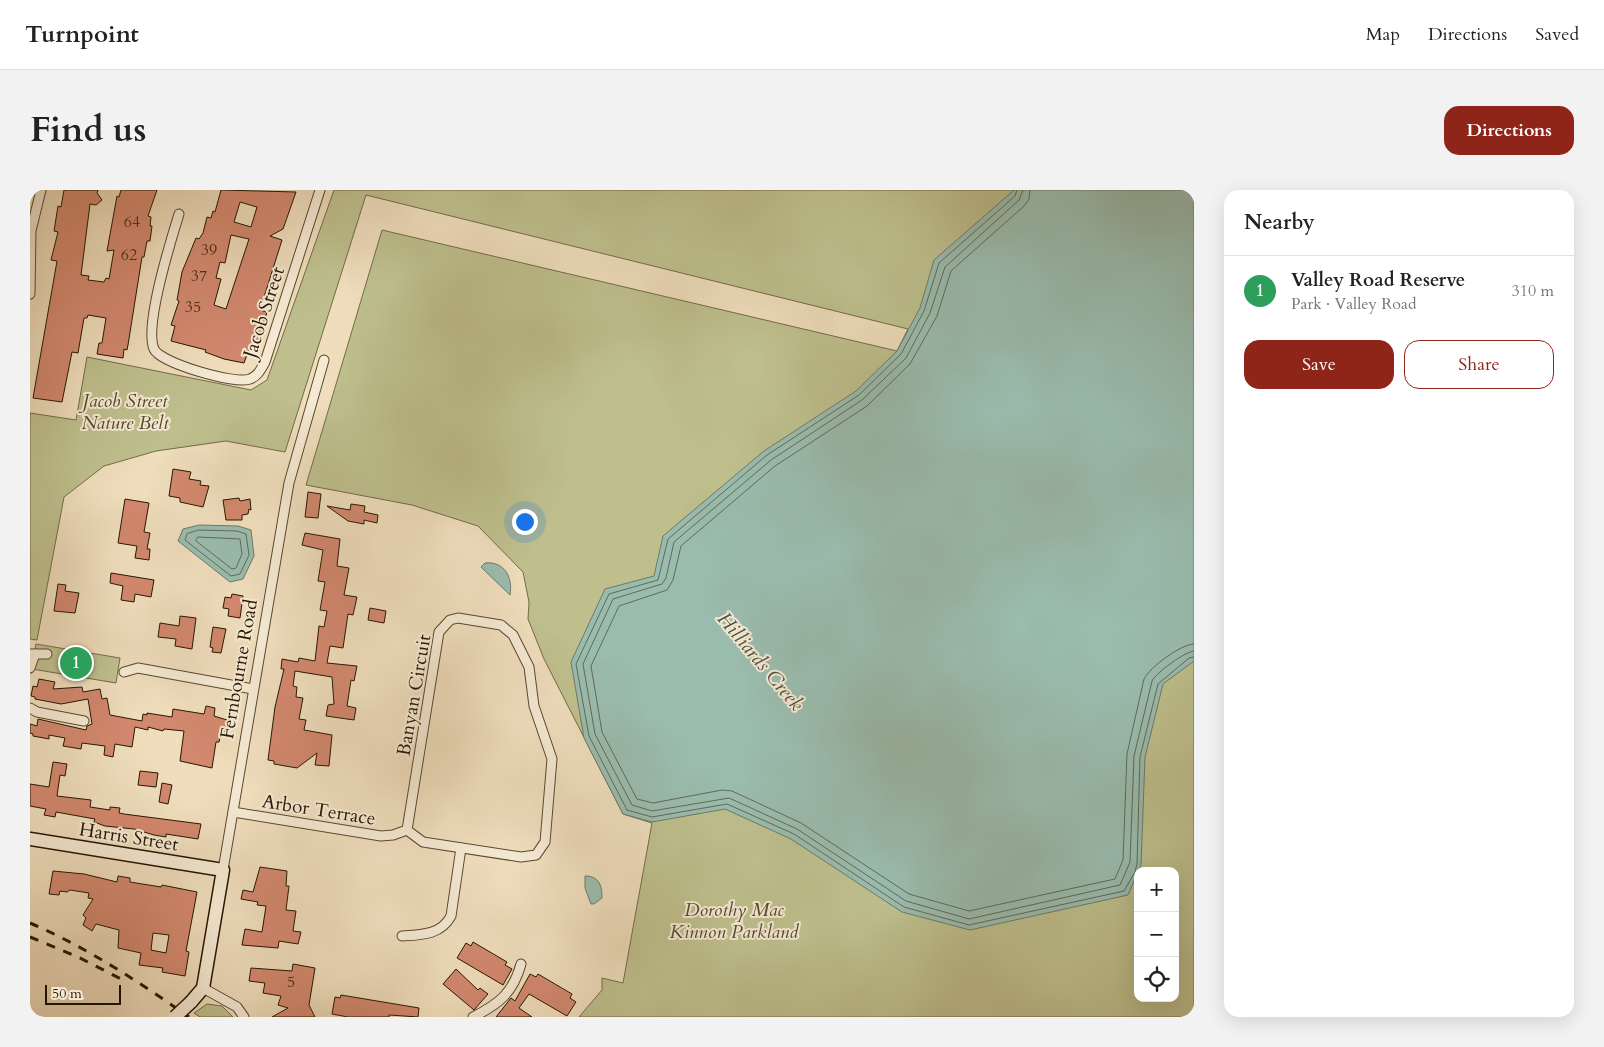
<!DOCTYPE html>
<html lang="en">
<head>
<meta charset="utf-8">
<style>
  :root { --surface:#fff; --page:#f2f2f2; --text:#222; --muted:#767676; --line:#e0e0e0; --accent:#8f2418 }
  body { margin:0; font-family:Cardo,serif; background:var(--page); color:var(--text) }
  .controls { position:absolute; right:15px; bottom:15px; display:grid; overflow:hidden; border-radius:10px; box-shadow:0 5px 20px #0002 }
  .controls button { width:45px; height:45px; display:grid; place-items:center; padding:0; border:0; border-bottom:1px solid var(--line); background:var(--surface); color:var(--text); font:25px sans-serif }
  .scale { position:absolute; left:15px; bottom:12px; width:76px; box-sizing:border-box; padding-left:5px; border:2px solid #271702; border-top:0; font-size:14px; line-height:18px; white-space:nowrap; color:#271702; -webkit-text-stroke:4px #f5e9d3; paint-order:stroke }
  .you { position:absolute; left:494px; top:331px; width:18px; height:18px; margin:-12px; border:4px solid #fff; border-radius:50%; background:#1a73e8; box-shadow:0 0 0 8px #1a73e833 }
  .badge { display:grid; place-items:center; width:32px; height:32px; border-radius:50%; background:var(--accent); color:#fff; font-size:16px; font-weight:700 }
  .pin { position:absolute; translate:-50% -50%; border:2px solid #fff; box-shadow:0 1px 5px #0006 }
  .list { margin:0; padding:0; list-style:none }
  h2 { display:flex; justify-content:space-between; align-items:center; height:65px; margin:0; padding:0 20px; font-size:21px }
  h2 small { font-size:16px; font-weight:400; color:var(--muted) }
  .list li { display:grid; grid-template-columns:32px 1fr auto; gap:15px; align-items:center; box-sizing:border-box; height:70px; padding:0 20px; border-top:1px solid var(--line) }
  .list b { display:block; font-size:19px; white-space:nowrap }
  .list p { margin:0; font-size:16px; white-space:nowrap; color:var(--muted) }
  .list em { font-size:16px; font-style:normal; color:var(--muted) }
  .actions { display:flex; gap:10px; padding:15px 20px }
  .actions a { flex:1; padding:11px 0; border:1px solid var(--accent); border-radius:15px; text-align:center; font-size:18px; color:var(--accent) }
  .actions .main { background:var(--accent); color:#fff }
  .icon { flex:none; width:28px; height:28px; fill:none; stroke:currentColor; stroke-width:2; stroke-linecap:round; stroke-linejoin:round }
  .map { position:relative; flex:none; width:1164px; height:827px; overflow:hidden; border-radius:15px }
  header { display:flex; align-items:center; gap:30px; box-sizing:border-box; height:70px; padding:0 25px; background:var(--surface); border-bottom:1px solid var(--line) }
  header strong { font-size:24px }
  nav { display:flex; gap:28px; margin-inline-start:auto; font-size:18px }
  .intro { display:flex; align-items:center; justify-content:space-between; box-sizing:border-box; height:120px; padding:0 30px }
  h1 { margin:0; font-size:35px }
  .button { padding:12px 22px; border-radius:15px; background:var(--accent); color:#fff; font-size:18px; font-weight:700 }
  main { display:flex; gap:30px; padding:0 30px }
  aside { flex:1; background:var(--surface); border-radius:15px; box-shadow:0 5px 20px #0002 }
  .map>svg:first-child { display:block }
  .green { fill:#bebf8d; stroke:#726b48; fill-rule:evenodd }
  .water { fill:#9abcae; stroke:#6c7a69 }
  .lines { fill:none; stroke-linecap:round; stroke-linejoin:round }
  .shore { stroke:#606a58; stroke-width:1 }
  .building { fill:#d2886e; stroke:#271702; fill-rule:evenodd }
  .street-casing { stroke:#594830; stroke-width:11 }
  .secondary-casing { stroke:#271702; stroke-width:15 }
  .street { stroke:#f5e9d3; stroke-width:9 }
  .secondary { stroke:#f5e9d3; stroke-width:12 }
  .rail { stroke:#271702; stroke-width:3; stroke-dasharray:9 9; stroke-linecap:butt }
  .secondary-bridge-casing { stroke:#271702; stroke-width:15; stroke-linecap:butt }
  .secondary-bridge { stroke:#f5e9d3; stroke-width:12 }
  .labels { text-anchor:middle; stroke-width:4; stroke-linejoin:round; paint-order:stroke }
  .number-label { font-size:16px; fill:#52331d }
  .street-label { font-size:19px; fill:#271702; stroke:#f5e9d3 }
  .park-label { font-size:19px; font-style:italic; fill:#54492c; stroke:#f5e9d3 }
  .water-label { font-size:20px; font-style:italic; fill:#4f513e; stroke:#f5e9d3 }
</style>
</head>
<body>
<header>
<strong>Turnpoint</strong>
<nav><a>Map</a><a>Directions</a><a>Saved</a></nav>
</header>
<div class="intro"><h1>Find us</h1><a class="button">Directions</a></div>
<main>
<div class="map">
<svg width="1164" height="827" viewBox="0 0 1164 827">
  <rect width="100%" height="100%" fill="#efddbc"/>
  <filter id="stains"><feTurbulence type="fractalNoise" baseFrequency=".004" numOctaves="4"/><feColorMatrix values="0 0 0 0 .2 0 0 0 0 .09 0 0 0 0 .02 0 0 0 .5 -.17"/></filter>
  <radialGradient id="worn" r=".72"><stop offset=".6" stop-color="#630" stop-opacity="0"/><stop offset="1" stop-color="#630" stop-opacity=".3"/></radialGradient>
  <g class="green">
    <path d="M304 0H1164V827H549L572 800V788L593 793 622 633 593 624 514 469 498 429 499 412 493 382 448 336 382 315 276 295 352 40 867 161 878 139 336 5 255 262 196 251 126 261 74 276 34 307 7 450 0 449V223L46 230 57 167 221 200 237 190ZM1108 681H1145V808H1108Z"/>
    <polygon points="6,454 90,468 86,493 2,479"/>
    <polygon points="177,814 192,816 203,827 170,827 164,823"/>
  </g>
  <g class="water">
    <polygon points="984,0 1164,0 1164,471 1133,494 1115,567 1111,675 1098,705 940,740 872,722 761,649 695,619 622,632 593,624 554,548 541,472 575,399 624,386 633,346 734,261 826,201 867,161 890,118 904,70"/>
    <polygon points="169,335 208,336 221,340 224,366 213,389 200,392 148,351 153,339"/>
    <path d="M455 373C475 371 483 388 480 405L451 377Z"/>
    <path d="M555 686C569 686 572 695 572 708L564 714H561L555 698Z"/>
  </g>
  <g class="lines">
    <g class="shore">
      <polyline points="987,0 985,6 909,73 894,121 871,164 829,205 737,265 638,349 628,390 579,404 546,474 559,546 597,620 622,627 697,614 764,644 874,717 939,735 1094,701 1105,682 1107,674 1110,567 1128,494 1159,468 1164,467"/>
      <path d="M993 0 989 10 915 77 900 123 876 168 832 210 741 270 644 352 636 388 632 394 583 409 553 474 565 544 602 615 622 621 699 608 767 639 876 711 939 729 1090 695 1100 672 1104 566 1122 491C1126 483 1154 462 1164 461"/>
      <path d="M1000 0 999 9 994 16 921 81 907 126 880 174 837 216 745 276 651 356 643 390 637 400 589 416 561 476 572 542 607 609 623 613 692 600 702 601 771 633 879 704 939 721 1085 689 1093 670 1097 564 1114 489C1120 477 1151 454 1164 454"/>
      <polygon points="169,340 207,341 216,344 219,365 210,384 201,386 155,350 157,344"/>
      <polygon points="168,347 210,349 212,364 206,378 202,379 166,351"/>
    </g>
  </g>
  <g class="building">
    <polygon points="34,0 68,0 67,3 72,10 66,15 60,14 51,85 59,86 58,90 74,92 76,88 79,89 84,60 77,61 87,6 89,7 91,0 127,0 118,26 121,27 120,36 122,36 120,51 117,51 114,67 112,67 98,155 97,160 94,159 93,168 67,164 69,153 72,153 76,128 58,125 57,128 54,128 48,163 42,162 32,212 3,208 27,71 21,70 28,42 24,41 28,16 31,17"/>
    <path d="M191 0 266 2 253 39 240 46 252 50 230 120 237 122 232 138 234 139 227 156 221 154 214 173 194 169 175 162 176 160 141 151 145 136 141 135 149 111 147 110 152 82 166 48 169 49 173 43 177 27 181 28 183 21 185 22ZM210 12 227 17 221 37 204 32ZM201 45 219 49 196 119 184 115 191 89 186 88 190 72 195 73Z"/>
    <polygon points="143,279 161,282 159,289 171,291 170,295 179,296 173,317 150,312 150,308 139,306"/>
    <polygon points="278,302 291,304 288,328 275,327"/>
    <polygon points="209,308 210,311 220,309 221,320 219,319 218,324 212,325 212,330 196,330 193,310"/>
    <polygon points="95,309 119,313 114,342 120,343 117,359 120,359 119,370 105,368 107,356 88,353"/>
    <polygon points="321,314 335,316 334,322 348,325 347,333 334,330 334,334 318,331 297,316 320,320"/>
    <polygon points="275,343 310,349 307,376 319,378 314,405 327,407 323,425 318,424 313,458 300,456 297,473 327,476 324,491 321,490 317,516 326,518 324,530 296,526 298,515 304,514 302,487 265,481 263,496 267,497 266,507 273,508 269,529 276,530 274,540 302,545 299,576 285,575 287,563 267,578 244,574 244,571 238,570 245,517 254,479 251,479 252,469 268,472 269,468 285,471 289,436 294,437 297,421 290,420 295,392 288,391 293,360 272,355"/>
    <polygon points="81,383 124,390 121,407 105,404 104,412 91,410 93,396 80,393"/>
    <polygon points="28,394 36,395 35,401 49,403 45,423 24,421"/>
    <polygon points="202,404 213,406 210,428 198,426 199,419 193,418 195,407 201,408"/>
    <polygon points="340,418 356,421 354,433 338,430"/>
    <polygon points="150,426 166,428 162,459 145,456 146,449 128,447 130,433 149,436"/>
    <polygon points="183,437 196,439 191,463 182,462 183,458 180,457"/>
    <polygon points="9,489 25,492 23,499 52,497 53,502 70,499 72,509 77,508 80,525 112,531 113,524 117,525 117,523 142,527 143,519 174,524 176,516 185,518 184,526 197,530 195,541 191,544 189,552 186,552 182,578 150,571 154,541 134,539 133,541 118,537 118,540 105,537 102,557 85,554 83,567 74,565 75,556 52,553 51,559 33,556 35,548 19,545 19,549 3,546 3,544 0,543 0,534 7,536 8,529 56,540 57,536 62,534 58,509 31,514 5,509 5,507 1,506 3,496 7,497"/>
    <polygon points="23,572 37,574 35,586 30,585 27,606 61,610 60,617 80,620 80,617 90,618 89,623 94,624 171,634 168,649 136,644 136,647 124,645 104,639 75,636 64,632 65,629 26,622 25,627 14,625 16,619 0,616 0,594 19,597"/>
    <polygon points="110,581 128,583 126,597 108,595"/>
    <polygon points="132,593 142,595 138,614 129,612"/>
    <polygon points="230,677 257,681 256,696 259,696 256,720 266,721 263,741 271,742 268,754 249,751 248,758 212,755 215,739 232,742 236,716 227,715 228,712 211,709 213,700 223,702"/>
    <path d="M23 681 54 684 87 692 88 686 100 688V692L131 697 132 695 167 702 156 761 159 762 155 786 132 782 133 778 109 775 111 763 88 758 89 740 66 734 62 741 53 735 56 728 53 725 63 709 58 708 59 703 40 700 37 702 30 701 29 705 19 704ZM123 743 139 745 136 763 121 760Z"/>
    <polygon points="443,752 477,772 475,775 482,779 473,795 427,768 436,753 441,756"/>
    <polygon points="263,774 285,778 279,815 285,827 242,827 258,818 248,815 251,806 233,803 235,793 219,791 221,778 262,781"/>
    <polygon points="426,779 448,800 450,798 458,804 444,820 413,794"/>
    <polygon points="500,784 506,787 508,784 542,804 540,808 546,812 537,826 499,804 489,818 502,827 466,827 481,808 485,811"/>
    <polygon points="311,805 389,818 388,827 359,825 359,827 318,827 302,824 305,807 310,808"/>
  </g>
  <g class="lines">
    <defs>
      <g id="street">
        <path d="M149 24C141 50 114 136 124 159 130 173 206 195 220 189 228 186 231 179 235 172L290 0"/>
        <polyline points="0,104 1,41 11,0"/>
        <polyline points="0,464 17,464"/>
        <polyline points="0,478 5,464"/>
        <polyline points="94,482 108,478 223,499"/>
        <polyline points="0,518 7,522 54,531"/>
        <polyline points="203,622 351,646 363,645 377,640 393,652 491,667 506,665 515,652 522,569 504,516 499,477 483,445 471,435 428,428 420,430 409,442 377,640"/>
        <polyline points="193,680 259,293 294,170"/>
        <path d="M372 746C391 745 411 745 421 726L431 658"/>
        <polyline points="173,798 207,817 214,827"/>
        <path d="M443 827C469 814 483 803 491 774"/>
      </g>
      <polyline id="secondary" points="0,649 193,680 173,798 161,812"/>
    </defs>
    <use href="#street" class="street-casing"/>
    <use href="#secondary" class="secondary-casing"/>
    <use href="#street" class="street"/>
    <use href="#secondary" class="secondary"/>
    <g class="rail">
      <path d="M0 733C56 757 109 792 159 827"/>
      <polyline points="0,747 48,767 91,789"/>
    </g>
    <defs>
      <polyline id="secondary-bridge" points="145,827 161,812"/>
    </defs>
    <use href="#secondary-bridge" class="secondary-bridge-casing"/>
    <use href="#secondary-bridge" class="secondary-bridge"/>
  </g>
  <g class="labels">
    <g class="number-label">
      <text x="102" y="37">64</text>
      <text x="179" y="65">39</text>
      <text x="99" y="70">62</text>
      <text x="169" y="91">37</text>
      <text x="163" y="122">35</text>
      <text x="261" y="797">5</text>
    </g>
    <g class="street-label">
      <text transform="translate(233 122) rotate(-72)" y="7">Jacob Street</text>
      <text transform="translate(208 479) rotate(-80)" y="7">Fernbourne Road</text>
      <text transform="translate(383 505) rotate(-80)" y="7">Banyan Circuit</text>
      <text transform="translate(289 619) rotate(9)" y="7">Arbor Terrace</text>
      <text transform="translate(99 646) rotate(9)" y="7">Harris Street</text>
    </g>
    <g class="park-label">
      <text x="95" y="217">Jacob Street<tspan x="95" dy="22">Nature Belt</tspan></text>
      <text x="704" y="726">Dorothy Mac<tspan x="704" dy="22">Kinnon Parkland</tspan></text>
    </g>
    <g class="water-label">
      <text transform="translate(731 471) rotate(50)" y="7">Hilliards Creek</text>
    </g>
  </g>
  <rect width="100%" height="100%" filter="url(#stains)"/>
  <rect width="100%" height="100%" fill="url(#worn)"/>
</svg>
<div class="controls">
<button>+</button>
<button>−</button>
<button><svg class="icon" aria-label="locate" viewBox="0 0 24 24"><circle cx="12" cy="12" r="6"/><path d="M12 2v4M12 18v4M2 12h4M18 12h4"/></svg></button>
</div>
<div class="scale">50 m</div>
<div class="you"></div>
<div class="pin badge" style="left:46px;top:473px;background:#2e9e5b">1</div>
</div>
<aside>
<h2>Nearby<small></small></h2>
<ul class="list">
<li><span class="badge" style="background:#2e9e5b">1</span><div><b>Valley Road Reserve</b><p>Park · Valley Road</p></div><em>310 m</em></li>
</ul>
<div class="actions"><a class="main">Save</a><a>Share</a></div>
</aside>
</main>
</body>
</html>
